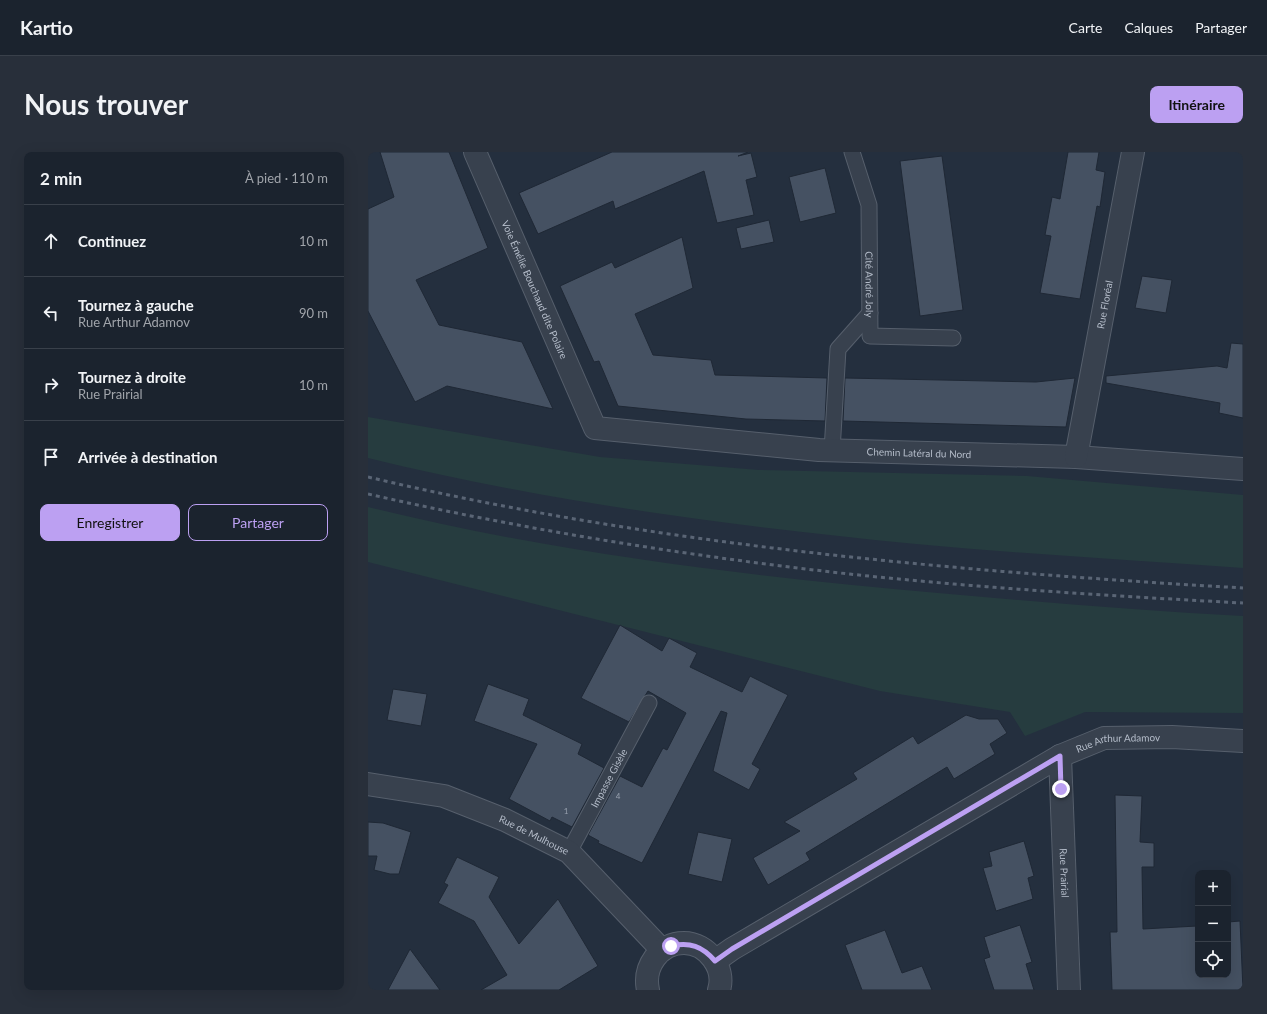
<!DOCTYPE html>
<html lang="fr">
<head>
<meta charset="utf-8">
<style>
  :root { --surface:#1b232e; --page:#282f3a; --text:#f1f3f6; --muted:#a0a4aa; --line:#39404a; --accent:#bca0f2 }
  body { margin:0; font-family:Lato,sans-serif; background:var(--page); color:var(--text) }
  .controls { position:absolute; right:12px; bottom:12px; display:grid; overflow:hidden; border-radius:8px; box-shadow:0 4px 16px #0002 }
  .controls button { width:36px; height:36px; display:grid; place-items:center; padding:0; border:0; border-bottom:1px solid var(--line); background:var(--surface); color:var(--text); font:20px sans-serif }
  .stop { position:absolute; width:12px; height:12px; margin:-9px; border:3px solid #bca0f2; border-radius:50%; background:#fff }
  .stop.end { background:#bca0f2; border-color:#fff; box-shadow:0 1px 4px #0008 }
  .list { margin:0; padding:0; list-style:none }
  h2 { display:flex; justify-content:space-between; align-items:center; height:52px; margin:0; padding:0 16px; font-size:17px }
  h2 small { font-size:13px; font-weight:400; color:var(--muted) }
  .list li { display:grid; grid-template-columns:26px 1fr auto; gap:12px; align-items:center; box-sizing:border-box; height:72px; padding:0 16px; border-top:1px solid var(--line) }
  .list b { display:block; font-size:15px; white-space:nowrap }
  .list p { margin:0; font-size:13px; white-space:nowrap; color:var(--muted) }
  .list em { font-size:13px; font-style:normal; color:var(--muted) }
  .actions { display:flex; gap:8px; padding:12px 16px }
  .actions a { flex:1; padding:9px 0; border:1px solid var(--accent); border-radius:8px; text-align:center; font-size:14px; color:var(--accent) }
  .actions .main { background:var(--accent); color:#111 }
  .icon { flex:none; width:22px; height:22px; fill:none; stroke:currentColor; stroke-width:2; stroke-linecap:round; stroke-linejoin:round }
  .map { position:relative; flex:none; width:875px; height:838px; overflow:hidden; border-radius:8px }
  header { display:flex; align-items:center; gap:24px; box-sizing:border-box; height:56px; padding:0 20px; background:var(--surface); border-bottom:1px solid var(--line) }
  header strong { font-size:19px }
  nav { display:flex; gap:22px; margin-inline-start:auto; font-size:14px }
  .intro { display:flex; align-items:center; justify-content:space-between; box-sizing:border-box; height:96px; padding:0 24px }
  h1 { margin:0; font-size:28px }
  .button { padding:10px 18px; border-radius:8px; background:var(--accent); color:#111; font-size:14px; font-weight:700 }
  main { display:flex; gap:24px; padding:0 24px }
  aside { flex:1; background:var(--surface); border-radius:8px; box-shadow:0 4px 16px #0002 }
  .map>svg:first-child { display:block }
  .green { fill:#263c3f }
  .building { fill:#455162; stroke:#1f2835 }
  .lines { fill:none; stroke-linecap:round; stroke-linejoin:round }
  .lane-casing { stroke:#565f6c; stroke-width:17 }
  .street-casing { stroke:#565f6c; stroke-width:24 }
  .lane { stroke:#38414e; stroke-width:15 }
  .street { stroke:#38414e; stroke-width:22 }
  .rail { stroke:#5a6575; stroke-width:3; stroke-dasharray:4 4; stroke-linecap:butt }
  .route { stroke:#bca0f2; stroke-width:5 }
  .labels { text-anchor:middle; stroke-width:4; stroke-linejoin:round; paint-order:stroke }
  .number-label { font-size:8px; fill:#98a1af }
  .street-label { font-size:10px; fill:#b4bcc9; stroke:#1d2633 }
</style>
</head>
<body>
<header>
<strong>Kartio</strong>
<nav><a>Carte</a><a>Calques</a><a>Partager</a></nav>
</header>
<div class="intro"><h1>Nous trouver</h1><a class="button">Itinéraire</a></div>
<main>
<aside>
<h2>2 min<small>À pied · 110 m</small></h2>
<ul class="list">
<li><svg class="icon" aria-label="ahead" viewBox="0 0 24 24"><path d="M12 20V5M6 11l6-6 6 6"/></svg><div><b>Continuez</b></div><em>10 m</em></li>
<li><svg class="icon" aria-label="left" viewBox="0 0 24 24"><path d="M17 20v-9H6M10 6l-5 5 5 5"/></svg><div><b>Tournez à gauche</b><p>Rue Arthur Adamov</p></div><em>90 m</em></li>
<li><svg class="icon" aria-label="right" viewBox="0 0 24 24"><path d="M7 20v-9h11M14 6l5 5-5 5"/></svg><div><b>Tournez à droite</b><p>Rue Prairial</p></div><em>10 m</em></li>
<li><svg class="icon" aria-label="arrive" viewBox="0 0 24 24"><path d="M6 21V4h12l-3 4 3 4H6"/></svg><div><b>Arrivée à destination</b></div></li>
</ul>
<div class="actions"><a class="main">Enregistrer</a><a>Partager</a></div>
</aside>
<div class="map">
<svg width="875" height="838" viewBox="0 0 875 838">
  <rect width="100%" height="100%" fill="#242f3e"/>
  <g class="green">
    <path d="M0 265 232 305 391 318 659 324 875 343V416C766 408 656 402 548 392 363 374 180 350 0 306Z"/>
    <path d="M0 355C187 401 378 424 570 441 671 450 773 459 875 464V561L717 560 657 584 642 560 512 539 0 410Z"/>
  </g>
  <g class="building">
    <polygon points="12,0 81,0 120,96 48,128 71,173 154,190 185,257 79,234 47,250 0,159 0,57 26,45"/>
    <polygon points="244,0 380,0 370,4 383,1 389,25 378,28 386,63 349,71 336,19 247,57 245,49 170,82 151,41"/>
    <polygon points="700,0 731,0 728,18 737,20 732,55 729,54 712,147 672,141 683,84 677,83 684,45 692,47"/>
    <polygon points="574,4 595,158 552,164 532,9"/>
    <polygon points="457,16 468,61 432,70 421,25"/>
    <polygon points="401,68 406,90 373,97 368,76"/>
    <polygon points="314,85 325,136 267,162 285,203 343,208 347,223 459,226 457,269 378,267 250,254 231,209 226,210 192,134 244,110 247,116"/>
    <polygon points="774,124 804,128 798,161 767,156"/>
    <polygon points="863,191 875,192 875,266 851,261 852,251 738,231 738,224 849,214 859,216"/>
    <polygon points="477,226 668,230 707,226 698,275 475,269"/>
    <polygon points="252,473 294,499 301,486 314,493 329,501 322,515 374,540 382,524 420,543 384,612 392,617 381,638 345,619 359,561 353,559 274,711 230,691 231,689 220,683 252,624 274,635 295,596 299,598 318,561 280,539 261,570 213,546"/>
    <polygon points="120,532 161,547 155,563 214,592 210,602 236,616 204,675 184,665 182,669 141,647 169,592 106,569"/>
    <polygon points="25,537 59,542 53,574 19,568"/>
    <polygon points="598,563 611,567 630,567 639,581 622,592 627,602 586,627 579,615 438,701 442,708 400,733 385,706 432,679 416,670 489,627 485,621 545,584 550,592"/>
    <polygon points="747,643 774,644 772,690 786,691 786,715 774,715 775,777 829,774 830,772 830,823 860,823 860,770 872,769 875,838 744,838 742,780 749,780"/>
    <polygon points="0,670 15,671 43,680 31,722 22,722 6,718 9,704 0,704"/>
    <polygon points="330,680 364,687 354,730 320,722"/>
    <polygon points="656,689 666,724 660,726 665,747 628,759 615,716 624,714 621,700"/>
    <polygon points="89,705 131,725 121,745 151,792 190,747 230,814 191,838 113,838 139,823 106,769 70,751 80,733 76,731"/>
    <polygon points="652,773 664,810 658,812 666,838 626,838 616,807 622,805 616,785"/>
    <polygon points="517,778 534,821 554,814 564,838 494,838 477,793"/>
    <polygon points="42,797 72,838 20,838"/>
  </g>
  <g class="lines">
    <defs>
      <g id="lane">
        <path id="s1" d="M484 0 501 53 502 184 585 186"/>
        <polyline points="464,299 470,197 502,161"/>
        <path id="s2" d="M201 700 281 551"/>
      </g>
      <g id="street">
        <path id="s3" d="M107 0 227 276 451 298 708 305 875 317"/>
        <path id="s4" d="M708 305 765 0"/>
        <path id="s5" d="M692 604 701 838"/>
        <path id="s6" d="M0 632 76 644 137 668 201 700 294 798"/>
        <path id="s7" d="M347 809 364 797 692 604 736 586 804 585 875 589"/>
        <path d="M280 838C275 815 291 791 316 791 339 791 358 816 351 838"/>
      </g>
    </defs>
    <use href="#lane" class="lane-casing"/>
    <use href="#street" class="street-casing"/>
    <use href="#lane" class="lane"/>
    <use href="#street" class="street"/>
    <g class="rail">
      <path d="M0 325C287 393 581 419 875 436"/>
      <path d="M0 342C158 378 320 404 481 422 612 436 744 444 875 451"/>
    </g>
  </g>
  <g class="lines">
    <path class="route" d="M303 794C322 790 334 794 347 809L364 797 692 604 693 637"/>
  </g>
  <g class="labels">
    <g class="number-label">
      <text x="250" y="647">4</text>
      <text x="198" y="662">1</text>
    </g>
    <g class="street-label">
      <text dy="4" stroke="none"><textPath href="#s1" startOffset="135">Cité André Joly</textPath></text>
      <text dy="4" stroke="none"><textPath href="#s3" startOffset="150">Voie Émélie Bouchaud dite Polaire</textPath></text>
      <text dy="4" stroke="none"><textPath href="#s4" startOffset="155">Rue Floréal</textPath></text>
      <text dy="4" stroke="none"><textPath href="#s3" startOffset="626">Chemin Latéral du Nord</textPath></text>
      <text dy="4" stroke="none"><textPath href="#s7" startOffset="462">Rue Arthur Adamov</textPath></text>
      <text dy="4" stroke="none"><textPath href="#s2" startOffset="84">Impasse Gisèle</textPath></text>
      <text dy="4" stroke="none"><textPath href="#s6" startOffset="175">Rue de Mulhouse</textPath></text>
      <text dy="4" stroke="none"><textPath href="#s5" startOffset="117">Rue Prairial</textPath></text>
    </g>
  </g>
</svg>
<div class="controls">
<button>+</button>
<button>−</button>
<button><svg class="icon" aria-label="locate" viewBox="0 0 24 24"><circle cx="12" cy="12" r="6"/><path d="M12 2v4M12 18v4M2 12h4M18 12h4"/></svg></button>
</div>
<div class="stop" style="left:303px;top:794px"></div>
<div class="stop end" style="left:693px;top:637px"></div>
</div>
</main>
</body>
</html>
